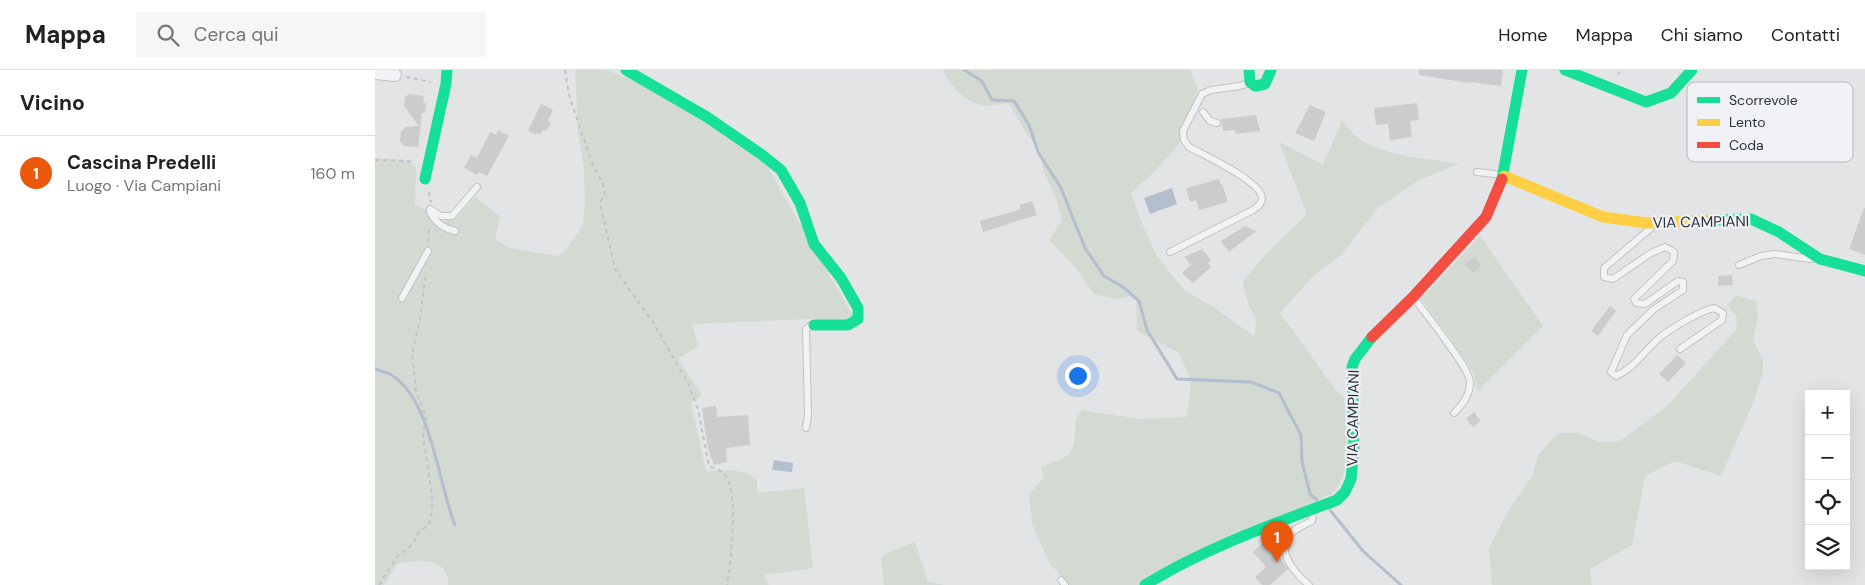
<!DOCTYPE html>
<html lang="it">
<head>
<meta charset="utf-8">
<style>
  :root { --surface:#fff; --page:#f6f6f6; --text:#222; --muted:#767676; --line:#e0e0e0; --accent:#ea580c }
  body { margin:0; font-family:"DM Sans",sans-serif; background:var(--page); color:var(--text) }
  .controls { position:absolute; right:15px; bottom:15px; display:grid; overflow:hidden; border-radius:0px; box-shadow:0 5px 20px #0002 }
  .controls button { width:45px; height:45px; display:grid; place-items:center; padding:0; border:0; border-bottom:1px solid var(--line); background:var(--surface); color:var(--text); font:25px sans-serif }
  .you { position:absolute; left:702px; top:305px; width:18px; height:18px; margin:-12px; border:4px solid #fff; border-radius:50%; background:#1a73e8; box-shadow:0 0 0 8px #1a73e833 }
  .badge { display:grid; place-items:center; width:32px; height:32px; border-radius:50%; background:var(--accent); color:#fff; font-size:16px; font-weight:700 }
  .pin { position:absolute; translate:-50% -41px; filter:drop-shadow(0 1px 2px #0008) }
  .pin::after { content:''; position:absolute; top:26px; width:18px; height:15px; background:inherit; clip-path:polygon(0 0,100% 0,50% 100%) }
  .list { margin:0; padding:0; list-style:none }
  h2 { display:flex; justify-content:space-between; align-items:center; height:65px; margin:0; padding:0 20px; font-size:21px }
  h2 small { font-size:16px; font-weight:400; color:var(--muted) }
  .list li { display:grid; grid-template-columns:32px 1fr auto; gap:15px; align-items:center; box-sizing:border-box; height:75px; padding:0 20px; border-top:1px solid var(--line) }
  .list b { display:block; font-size:19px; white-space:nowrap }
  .list p { margin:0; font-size:16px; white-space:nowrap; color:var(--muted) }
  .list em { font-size:16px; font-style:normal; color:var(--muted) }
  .icon { flex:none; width:28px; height:28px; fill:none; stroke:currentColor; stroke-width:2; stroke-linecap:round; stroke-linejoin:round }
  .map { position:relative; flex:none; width:1490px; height:515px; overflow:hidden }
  header { display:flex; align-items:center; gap:30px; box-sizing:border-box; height:70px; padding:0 25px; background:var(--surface); border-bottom:1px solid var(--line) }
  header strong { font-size:24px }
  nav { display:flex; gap:28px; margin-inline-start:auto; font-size:18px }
  .search { width:350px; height:45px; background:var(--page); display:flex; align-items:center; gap:12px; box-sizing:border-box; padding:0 18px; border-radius:0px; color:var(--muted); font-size:19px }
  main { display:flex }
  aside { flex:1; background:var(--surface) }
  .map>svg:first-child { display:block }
  .green { fill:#d2dad2 }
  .water { fill:#b3bfce }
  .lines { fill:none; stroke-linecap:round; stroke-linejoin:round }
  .stream { stroke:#b3bfce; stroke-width:3 }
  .building { fill:#caccce }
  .lane-casing { stroke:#c0c2c4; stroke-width:8 }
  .street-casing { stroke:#c0c2c4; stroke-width:14 }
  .path { stroke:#c1c2c6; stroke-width:2; stroke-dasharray:4 4; stroke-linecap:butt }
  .lane { stroke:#f1f2f3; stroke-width:6 }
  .street { stroke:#f1f2f3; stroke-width:12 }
  .fast { stroke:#16e098; stroke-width:11 }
  .slow { stroke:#ffcf43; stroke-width:11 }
  .jam { stroke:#f24e42; stroke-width:11 }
  .labels { text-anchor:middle; stroke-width:4.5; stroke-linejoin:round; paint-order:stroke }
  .street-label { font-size:15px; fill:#2a313e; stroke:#f0f2f5 }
  .key { fill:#f0f2f5; stroke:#b5b8be; stroke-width:1 }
  .key-label { font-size:14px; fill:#2a313e }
</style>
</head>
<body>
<header>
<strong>Mappa</strong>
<div class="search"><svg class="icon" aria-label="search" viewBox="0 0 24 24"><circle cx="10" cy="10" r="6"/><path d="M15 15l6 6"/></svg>Cerca qui</div>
<nav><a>Home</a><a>Mappa</a><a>Chi siamo</a><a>Contatti</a></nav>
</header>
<main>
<aside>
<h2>Vicino<small></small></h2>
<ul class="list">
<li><span class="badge">1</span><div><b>Cascina Predelli</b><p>Luogo · Via Campiani</p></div><em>160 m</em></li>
</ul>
</aside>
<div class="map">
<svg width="1490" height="515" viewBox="0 0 1490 515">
  <rect width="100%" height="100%" fill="#e2e4e6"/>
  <g class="green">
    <path d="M200 0H231L266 13 385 84 478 246 469 251 436 249 317 254 323 276 303 289 327 325 316 333 331 401C348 401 368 397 382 410V423L429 418 438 498 389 505 394 515H73C75 487 41 489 22 494L9 515H0V88L31 90 41 98 40 135 57 142 61 147 68 151 82 148 100 127 125 146 120 169 134 178 183 186 192 179 208 155 210 130 209 99 203 61Z"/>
    <path d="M568 0H815L823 19 803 75 778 103 756 123 768 156 782 186 810 221 840 238 880 267 881 248 873 234 868 211 892 183 932 144 904 72 948 95 967 51C973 57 979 66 986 70 1014 87 1052 88 1084 94L1044 110 1003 138 966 185 939 205 905 243 960 319 969 327C970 354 979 402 958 423L764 515H695L675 494 657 454 654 425 669 407 666 397C674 393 688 390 694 384 706 371 694 354 707 340L764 349 811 347 816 320 815 308 804 283 762 261 761 225 741 229 719 224 700 197 674 170 687 150 681 128 669 102 664 78 651 63 634 33C626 34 614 37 606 35 587 30 576 16 568 0Z"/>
    <polygon points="1105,166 1168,256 1102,322 1099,304 1077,270 1046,229"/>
    <polygon points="1361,225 1381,231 1383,247 1378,270 1388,290 1388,301 1380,328 1346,406 1300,391 1270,406 1257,475 1215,499 1217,515 1117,515 1114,478 1134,439 1158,405 1163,385 1183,363 1204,363 1224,372 1245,371 1292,336 1361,260 1362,247 1353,235"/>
    <polygon points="540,472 553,512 570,515 509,515 506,488 511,483"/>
  </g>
  <g class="water">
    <polygon points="797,118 802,134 775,144 769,128"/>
    <polygon points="399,390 418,393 417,402 397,400"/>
  </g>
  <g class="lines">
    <g class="stream">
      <polyline points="589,0 607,11 617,30 639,31 654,55 663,82 686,118 710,178 729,206 748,217 764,231 772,260 802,309 876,312 904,323 926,365 927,391 935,424 942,430"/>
      <path d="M0 299C5 301 10 302 15 304 57 329 63 414 80 455"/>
      <polyline points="955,440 988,481 1026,515"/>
    </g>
  </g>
  <g class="building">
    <polygon points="1044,0 1128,0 1126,16 1094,12 1094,13 1044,5"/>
    <polygon points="34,24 49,26 48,33 51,33 50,43 47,43 43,77 29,76 25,71 26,61 31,57 44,56 29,36 30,27"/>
    <polygon points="1042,33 1044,50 1035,51 1037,67 1015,70 1013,54 1001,55 999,38"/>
    <polygon points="166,34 178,40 173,51 176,53 171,61 168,60 165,65 162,63 161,65 153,61"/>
    <polygon points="935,35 951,42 939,71 920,63"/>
    <polygon points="881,45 885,61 860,64 860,60 848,61 846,49"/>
    <polygon points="123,60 134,66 112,106 104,102 102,105 89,98 96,85 102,88 115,62 121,65"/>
    <polygon points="844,109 846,115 847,114 853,132 824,140 821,130 815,132 811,118"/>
    <polygon points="657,131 662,145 608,162 605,151 646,139 644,135"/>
    <polygon points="1489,138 1490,138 1490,185 1474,179"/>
    <polygon points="870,156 881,161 854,182 846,171"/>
    <polygon points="827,179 836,190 833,193 836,197 818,213 807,203 816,195 809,187"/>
    <polygon points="1099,187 1106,196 1098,203 1090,194"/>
    <polygon points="1357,205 1358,215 1343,216 1343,206"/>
    <polygon points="1235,236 1241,241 1223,266 1216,261"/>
    <polygon points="1302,285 1311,293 1293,312 1284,304"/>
    <polygon points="341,336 342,347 373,345 375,375 351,378 352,392 339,395 333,379 327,338"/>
    <polygon points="1099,342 1106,351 1098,357 1091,349"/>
    <polygon points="893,468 904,480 901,482 913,499 895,515 887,515 880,507 891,497 878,482"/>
  </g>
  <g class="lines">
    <defs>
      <g id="lane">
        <polyline points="828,42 835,51 842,53"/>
        <polyline points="1102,102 1128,105"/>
        <polyline points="55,139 66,146 77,146 102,117"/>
        <path d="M55 142C61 153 68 158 80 161"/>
        <path d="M1276 158 1229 198V207L1238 209 1276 183 1290 177 1299 182 1298 191 1259 229 1261 233 1270 234 1303 211 1308 212V220L1279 239 1252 265 1236 302 1241 306C1259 298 1268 283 1282 270 1294 259 1323 242 1339 238L1348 243 1347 250 1305 279"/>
        <path d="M795 182 878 140C882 137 887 134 887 128 886 111 829 85 814 77L809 70 808 61 827 24 836 20 865 16 874 13"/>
        <polyline points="1364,195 1386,186 1400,184 1436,189"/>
        <polyline points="27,228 53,181"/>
        <path d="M1039 228C1049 242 1095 298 1095 312 1095 325 1088 334 1079 343"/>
        <polyline points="431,358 433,344 431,259 436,255"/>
        <polyline points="686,510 690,515"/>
        <path d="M934 515C922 505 902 484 913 467 918 459 929 455 937 451L938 442"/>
      </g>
      <polyline id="street" points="0,3 20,5"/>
    </defs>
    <use href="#lane" class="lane-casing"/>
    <use href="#street" class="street-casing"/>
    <g class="path">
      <path d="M190 0 194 25 217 93 228 114 230 123 225 133 240 199 279 254 313 313 323 339 334 396C341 399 348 400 352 408 363 427 356 492 352 515"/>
      <polyline points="1243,5 1245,0"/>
      <polyline points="31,7 56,12"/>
      <polyline points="0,90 33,91 39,93"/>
      <polyline points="54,122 56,132"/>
      <polyline points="53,172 54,157"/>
      <polyline points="4,515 22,487 38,474 43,463 54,454 57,442 57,425 48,366 51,348 41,321 37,284 44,254 51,204"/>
    </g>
    <use href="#lane" class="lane"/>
    <use href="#street" class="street"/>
    <g class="fast">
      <polyline points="251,0 332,47 386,84 406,100 425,133 439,174 466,208 483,238 483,249 473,255 439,255"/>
      <polyline points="874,0 875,12 880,16 890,14 896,0"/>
      <polyline points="1190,0 1271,32 1296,23 1317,0"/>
      <polyline points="50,109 71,14 72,0"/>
      <polyline points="1127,109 1147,0"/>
      <polyline points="1340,150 1376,149 1404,162 1445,189 1490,201"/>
      <path d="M770 515C830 478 896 455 962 430L970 422 976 409 979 379 977 297 980 289 997 267"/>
    </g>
    <polyline class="slow" points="1129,106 1228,147 1271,153 1340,150"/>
    <polyline class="jam" points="997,267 1038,227 1111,147 1127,109"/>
  </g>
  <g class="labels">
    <g class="street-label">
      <text transform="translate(1326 152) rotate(-1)" y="5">VIA CAMPIANI</text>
      <text transform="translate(978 348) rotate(-89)" y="5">VIA CAMPIANI</text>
    </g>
  </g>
  <rect x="1312" y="12" width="166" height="80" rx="8" class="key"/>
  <rect x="1322" y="27" width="23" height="6" fill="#16e098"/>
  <rect x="1322" y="49" width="23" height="7" fill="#ffcf43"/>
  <rect x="1322" y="72" width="23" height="6" fill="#f24e42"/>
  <g class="key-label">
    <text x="1354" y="35">Scorrevole</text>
    <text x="1354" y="57">Lento</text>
    <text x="1354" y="80">Coda</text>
  </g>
</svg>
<div class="controls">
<button>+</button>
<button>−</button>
<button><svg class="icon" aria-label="locate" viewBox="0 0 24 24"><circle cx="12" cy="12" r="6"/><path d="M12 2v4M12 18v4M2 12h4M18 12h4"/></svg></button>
<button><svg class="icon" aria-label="layers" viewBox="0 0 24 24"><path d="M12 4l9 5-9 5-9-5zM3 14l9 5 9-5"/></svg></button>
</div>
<div class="you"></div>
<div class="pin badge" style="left:902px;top:492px">1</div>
</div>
</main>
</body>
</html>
